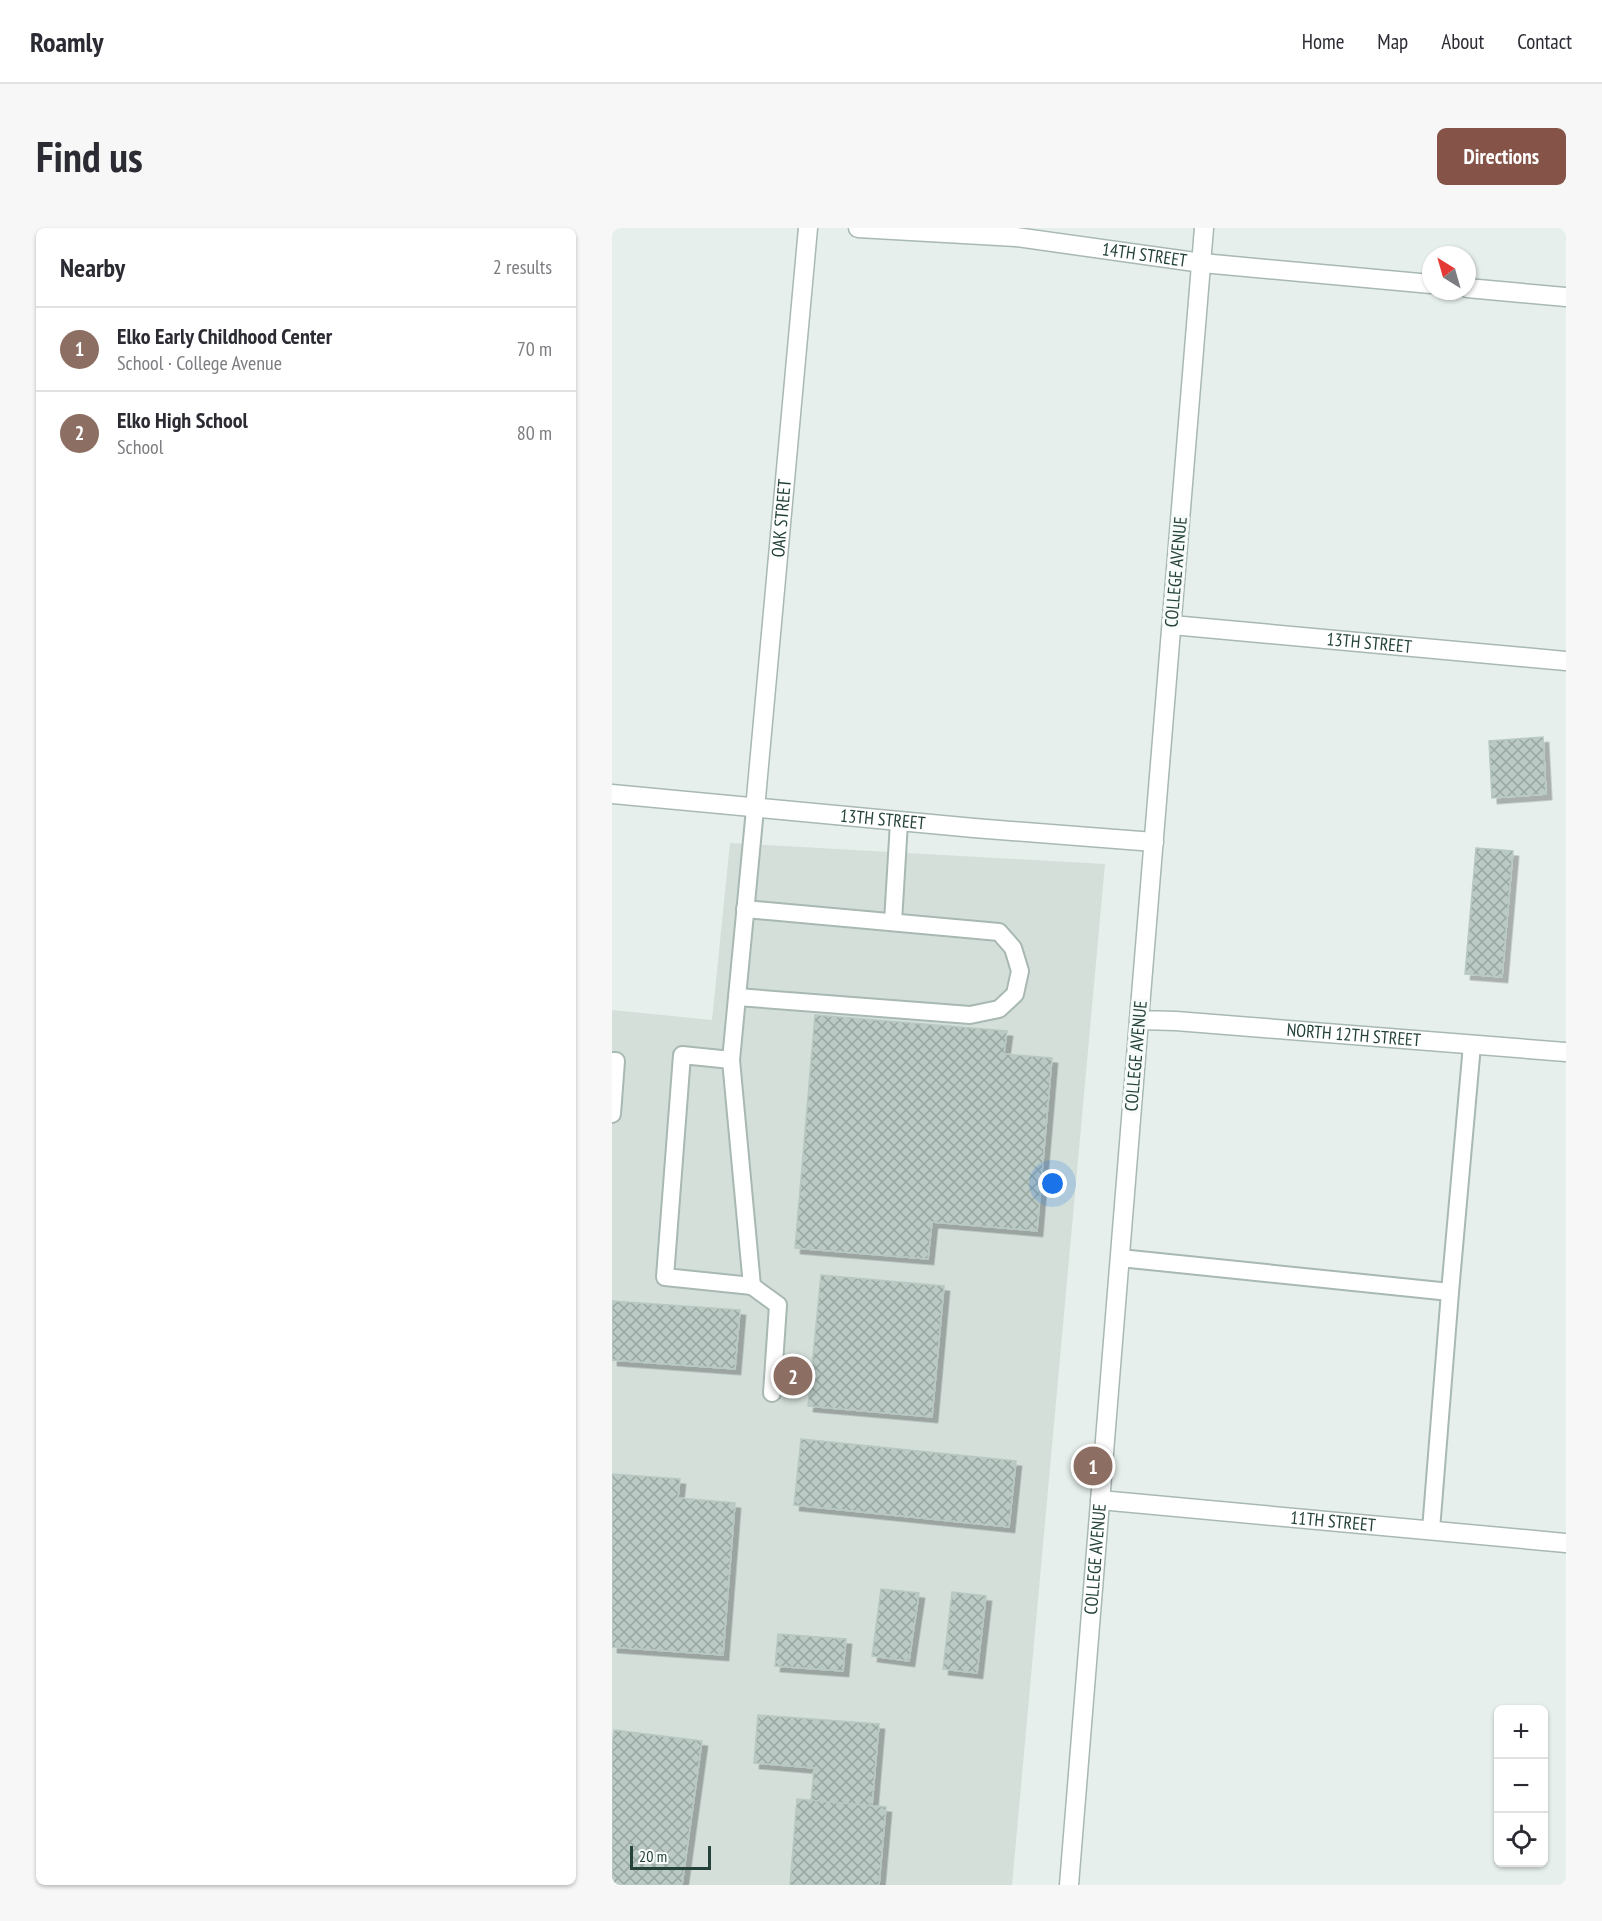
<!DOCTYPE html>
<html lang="en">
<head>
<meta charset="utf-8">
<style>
  :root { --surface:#fff; --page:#f7f7f7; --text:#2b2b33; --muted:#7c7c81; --line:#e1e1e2; --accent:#855347 }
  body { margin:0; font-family:"PT Sans Narrow",sans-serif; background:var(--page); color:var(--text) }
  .controls { position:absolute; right:18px; bottom:18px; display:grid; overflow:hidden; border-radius:9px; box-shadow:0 2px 4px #0004 }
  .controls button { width:54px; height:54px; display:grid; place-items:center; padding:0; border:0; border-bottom:2px solid var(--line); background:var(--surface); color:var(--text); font:30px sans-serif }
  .compass { position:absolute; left:810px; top:18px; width:54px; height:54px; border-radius:50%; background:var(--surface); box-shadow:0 2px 4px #0004; rotate:323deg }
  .scale { position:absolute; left:18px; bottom:15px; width:81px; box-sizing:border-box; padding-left:6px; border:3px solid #24423a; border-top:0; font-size:16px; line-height:21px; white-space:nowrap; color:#24423a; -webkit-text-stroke:4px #f7fbf9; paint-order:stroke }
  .you { position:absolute; left:441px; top:956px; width:21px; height:21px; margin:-15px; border:4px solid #fff; border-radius:50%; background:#1a73e8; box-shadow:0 0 0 9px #1a73e833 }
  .badge { display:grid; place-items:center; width:39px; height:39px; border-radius:50%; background:var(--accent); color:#fff; font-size:20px; font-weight:700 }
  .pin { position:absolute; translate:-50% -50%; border:3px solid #fff; box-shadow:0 2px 6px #0006 }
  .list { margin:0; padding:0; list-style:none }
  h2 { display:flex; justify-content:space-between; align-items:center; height:78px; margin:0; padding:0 24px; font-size:26px }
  h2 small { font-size:20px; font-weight:400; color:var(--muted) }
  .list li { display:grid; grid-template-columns:39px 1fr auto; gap:18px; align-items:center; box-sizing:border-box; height:84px; padding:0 24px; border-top:2px solid var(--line) }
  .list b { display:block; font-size:22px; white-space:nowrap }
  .list p { margin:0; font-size:20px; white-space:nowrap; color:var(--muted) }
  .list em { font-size:20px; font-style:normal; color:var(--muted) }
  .icon { flex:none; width:33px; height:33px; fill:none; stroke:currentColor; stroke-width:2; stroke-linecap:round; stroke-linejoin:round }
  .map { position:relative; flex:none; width:954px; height:1657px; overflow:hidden; border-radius:9px }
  header { display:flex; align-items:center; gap:36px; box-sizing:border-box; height:84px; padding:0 30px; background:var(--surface); border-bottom:2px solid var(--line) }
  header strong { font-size:28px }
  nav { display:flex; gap:33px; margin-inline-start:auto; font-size:21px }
  .intro { display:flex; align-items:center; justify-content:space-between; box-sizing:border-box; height:144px; padding:0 36px }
  h1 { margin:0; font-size:42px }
  .button { padding:15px 27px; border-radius:9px; background:var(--accent); color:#fff; font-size:21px; font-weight:700 }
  main { display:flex; gap:36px; padding:0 36px }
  aside { flex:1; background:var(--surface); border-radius:9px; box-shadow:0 2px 4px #0004 }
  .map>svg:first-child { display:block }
  .built { fill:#d4dfda }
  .building { fill:url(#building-cross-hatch); stroke:#b8c9c2; stroke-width:1.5; filter:url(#shadow) }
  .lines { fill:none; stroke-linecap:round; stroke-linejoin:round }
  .service-casing { stroke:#a8b8b2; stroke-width:20 }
  .minor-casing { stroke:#a8b8b2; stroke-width:21 }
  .tertiary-casing { stroke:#a8b8b2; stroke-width:21 }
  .service { stroke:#fff; stroke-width:16 }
  .minor { stroke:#fff; stroke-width:18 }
  .tertiary { stroke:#fff; stroke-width:18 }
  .labels { text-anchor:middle; stroke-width:6; stroke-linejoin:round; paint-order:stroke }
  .street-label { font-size:18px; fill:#24423a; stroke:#f7fbf9 }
</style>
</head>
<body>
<header>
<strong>Roamly</strong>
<nav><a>Home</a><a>Map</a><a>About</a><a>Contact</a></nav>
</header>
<div class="intro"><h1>Find us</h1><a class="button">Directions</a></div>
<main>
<aside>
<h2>Nearby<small>2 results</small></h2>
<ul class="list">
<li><span class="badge" style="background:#8d6e63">1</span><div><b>Elko Early Childhood Center</b><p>School · College Avenue</p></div><em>70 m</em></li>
<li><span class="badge" style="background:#8d6e63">2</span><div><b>Elko High School</b><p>School</p></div><em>80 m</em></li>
</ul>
</aside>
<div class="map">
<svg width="954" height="1657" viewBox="0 0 954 1657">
  <defs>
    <pattern id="building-cross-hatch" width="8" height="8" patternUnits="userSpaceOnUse" patternTransform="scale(1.5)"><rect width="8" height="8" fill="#bbcac4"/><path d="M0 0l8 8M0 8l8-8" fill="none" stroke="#98a6a0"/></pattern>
    <filter id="shadow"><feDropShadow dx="5.5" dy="5.5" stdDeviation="0" flood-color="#0004"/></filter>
  </defs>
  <rect width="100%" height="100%" fill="#e6efeb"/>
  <polygon class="built" points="118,615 493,636 400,1657 0,1657 0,782 100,792"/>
  <g class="building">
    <polygon points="931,509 934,566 880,570 877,513"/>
    <polygon points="864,620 901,623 890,749 853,746"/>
    <polygon points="203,787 395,803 392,826 440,830 425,1003 320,994 316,1031 183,1020"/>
    <polygon points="209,1047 332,1058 320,1189 196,1178"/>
    <polygon points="0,1073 128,1082 123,1141 0,1132"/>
    <polygon points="189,1211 404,1233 397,1299 182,1277"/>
    <polygon points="0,1246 68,1251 66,1270 123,1275 111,1427 0,1419"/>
    <polygon points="269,1361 307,1365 297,1433 260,1428"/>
    <polygon points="340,1364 374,1368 365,1445 331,1441"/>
    <polygon points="166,1406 234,1411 231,1443 163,1438"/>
    <polygon points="146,1487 267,1496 260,1578 199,1573 202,1540 142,1535"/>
    <polygon points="2,1502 90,1513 70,1657 0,1657 0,1516"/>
    <polygon points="185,1571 274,1579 267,1657 178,1657"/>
  </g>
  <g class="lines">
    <defs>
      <g id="service">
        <polyline points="281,694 287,594"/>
        <polyline points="125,769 358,787 387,781 403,766 408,743 401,720 387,704 133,681"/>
        <polyline points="119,832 140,1058 53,1049 70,827 119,832 143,581"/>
        <polyline points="0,833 4,833 0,886"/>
        <polyline points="508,1030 838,1064 819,1302"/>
        <polyline points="140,1058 166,1077 160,1165"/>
        <polyline points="838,1064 860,817"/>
      </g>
      <g id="minor">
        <path id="s1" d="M246 0 404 9 590 35 819 56"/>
        <polyline points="855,60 954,69"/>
        <path id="s2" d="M560 397 954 433"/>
        <path id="s3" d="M143 581 196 0"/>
        <path id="s4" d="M488 1272 954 1315"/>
        <path id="s5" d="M457 1657 527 792"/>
      </g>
      <g id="tertiary">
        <path id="s6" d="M592 0 527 792 564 793 954 824"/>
        <path id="s7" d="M0 566 362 600 542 614"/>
      </g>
    </defs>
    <use href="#service" class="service-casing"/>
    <use href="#minor" class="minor-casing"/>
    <use href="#tertiary" class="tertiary-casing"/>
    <use href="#service" class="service"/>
    <use href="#minor" class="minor"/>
    <use href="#tertiary" class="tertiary"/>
  </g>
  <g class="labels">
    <g class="street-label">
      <text dy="6" stroke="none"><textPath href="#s1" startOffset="288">14TH STREET</textPath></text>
      <text dy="6" stroke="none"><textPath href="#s3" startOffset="292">OAK STREET</textPath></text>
      <text transform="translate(564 344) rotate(-85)" y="6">COLLEGE AVENUE</text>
      <text dy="6" stroke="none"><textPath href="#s2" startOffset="198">13TH STREET</textPath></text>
      <text dy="6" stroke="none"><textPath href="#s7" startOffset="272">13TH STREET</textPath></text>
      <text dy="6" stroke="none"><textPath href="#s6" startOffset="1010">NORTH 12TH STREET</textPath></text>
      <text transform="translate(524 828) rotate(-85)" y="6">COLLEGE AVENUE</text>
      <text dy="6" stroke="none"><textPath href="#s4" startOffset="234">11TH STREET</textPath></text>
      <text dy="6" stroke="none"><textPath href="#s5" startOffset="327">COLLEGE AVENUE</textPath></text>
    </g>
  </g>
</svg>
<div class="controls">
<button>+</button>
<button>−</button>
<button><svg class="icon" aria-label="locate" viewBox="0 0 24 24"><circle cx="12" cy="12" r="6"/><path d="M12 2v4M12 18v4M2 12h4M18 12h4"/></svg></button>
</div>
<svg class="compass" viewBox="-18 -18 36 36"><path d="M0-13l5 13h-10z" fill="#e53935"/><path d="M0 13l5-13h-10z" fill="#7c7c81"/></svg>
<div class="scale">20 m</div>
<div class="you"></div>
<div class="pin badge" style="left:481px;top:1238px;background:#8d6e63">1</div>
<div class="pin badge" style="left:181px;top:1148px;background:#8d6e63">2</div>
</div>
</main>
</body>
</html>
